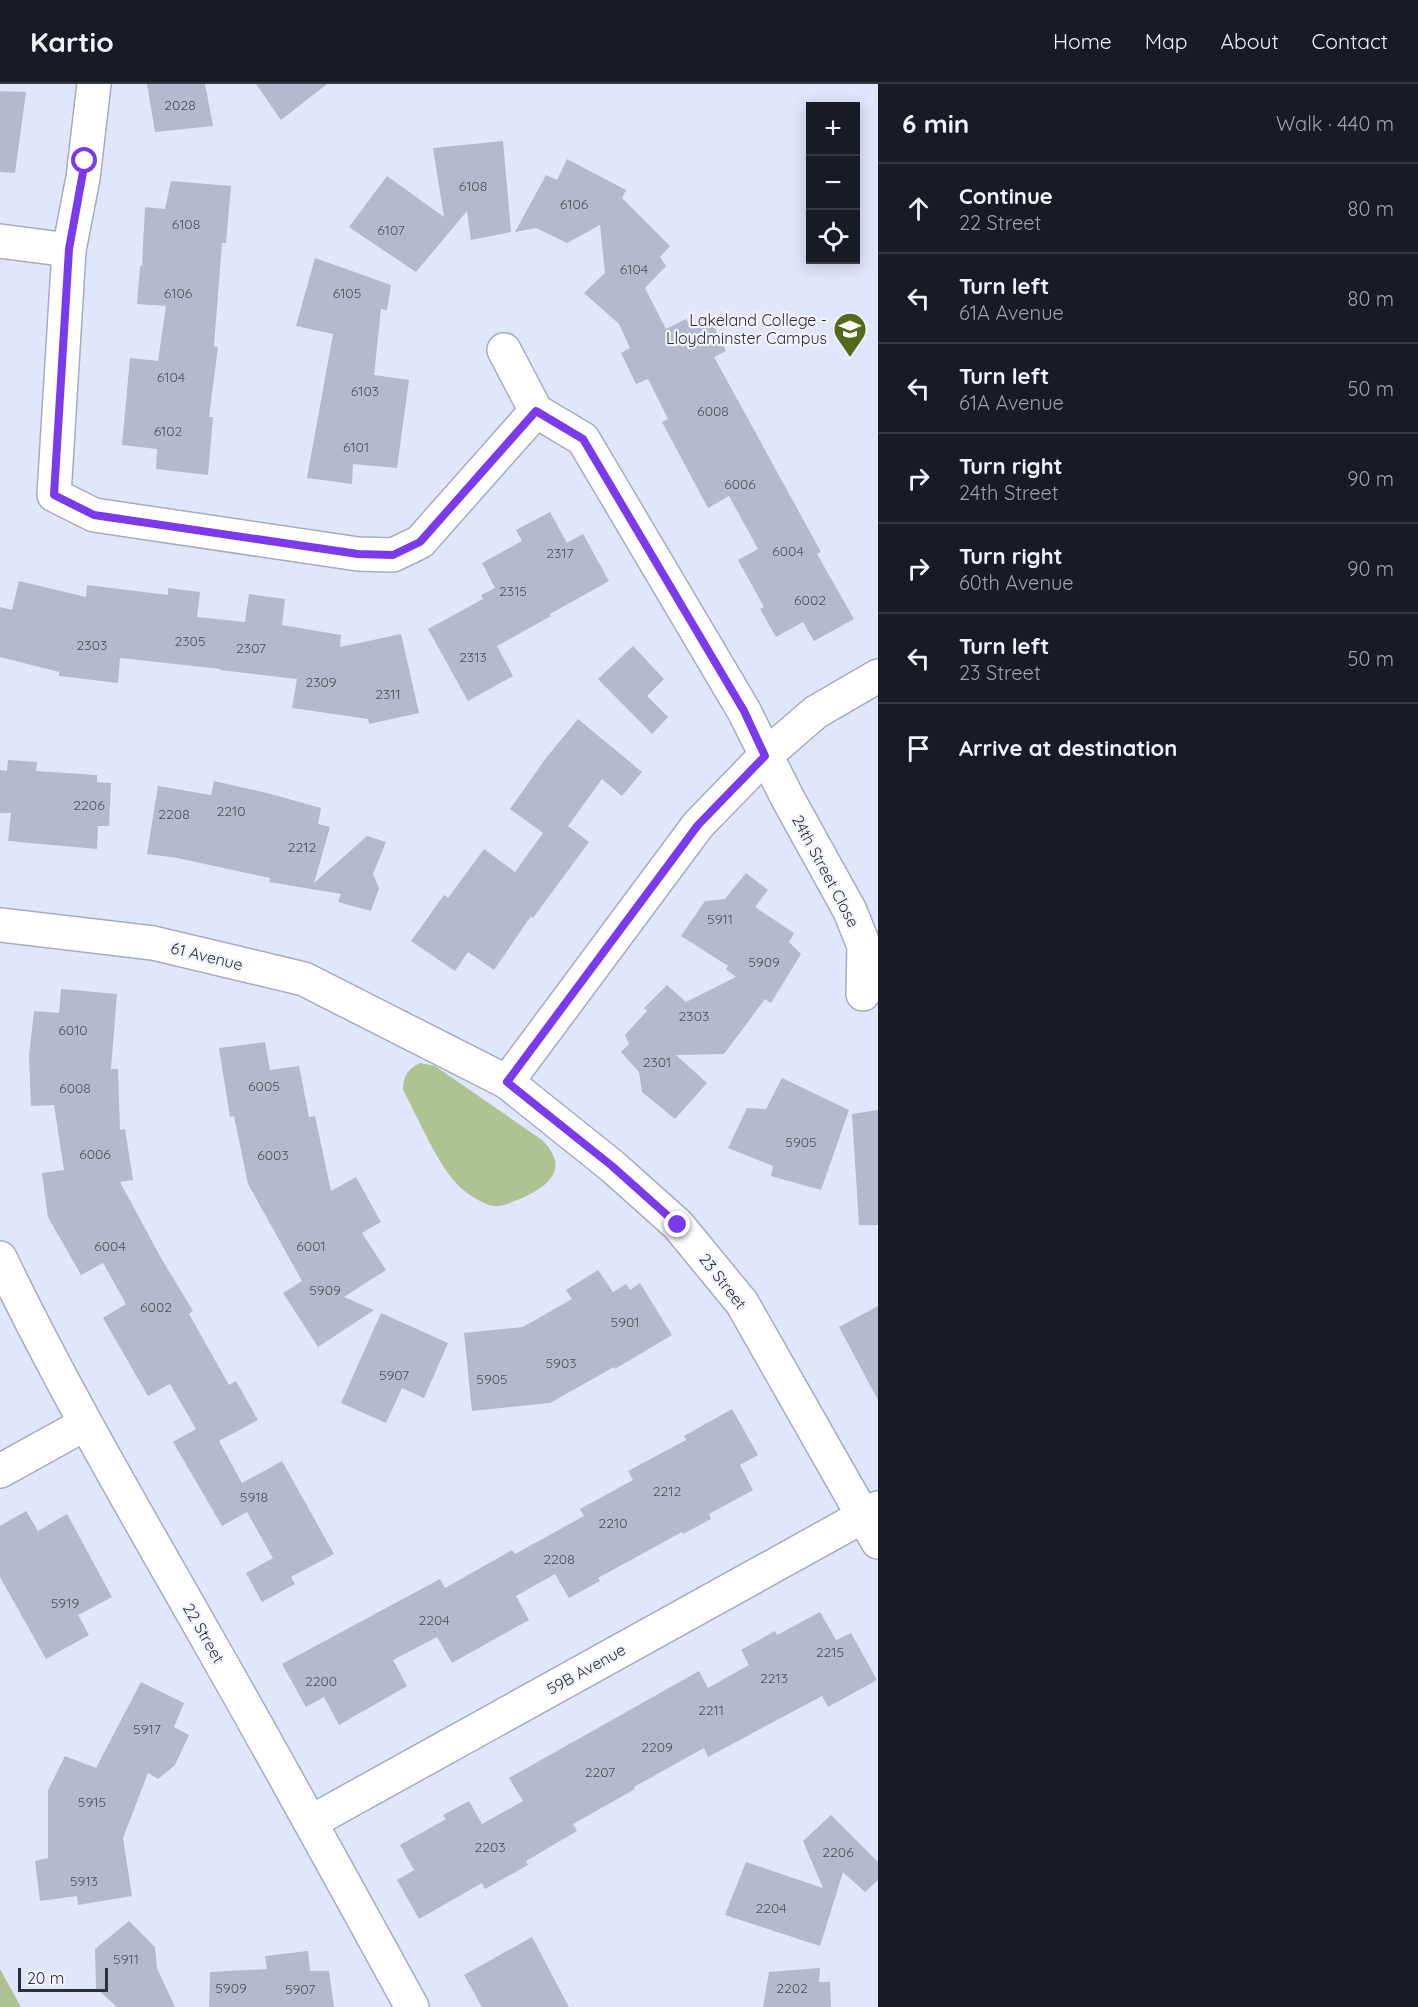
<!DOCTYPE html>
<html lang="en">
<head>
<meta charset="utf-8">
<style>
  :root { --surface:#171b24; --page:#20242c; --text:#f1f3f6; --muted:#9ea1a6; --line:#363941 }
  body { margin:0; font-family:Quicksand,sans-serif; background:var(--page); color:var(--text) }
  .controls { position:absolute; right:18px; top:18px; display:grid; overflow:hidden; border-radius:0px; box-shadow:0 3px 15px #0003 }
  .controls button { width:54px; height:54px; display:grid; place-items:center; padding:0; border:0; border-bottom:2px solid var(--line); background:var(--surface); color:var(--text); font:30px sans-serif }
  .scale { position:absolute; left:18px; bottom:15px; width:90px; box-sizing:border-box; padding-left:6px; border:3px solid #2c2f37; border-top:0; font-size:16px; line-height:21px; white-space:nowrap; color:#2c2f37; -webkit-text-stroke:4px #f1f4fc; paint-order:stroke }
  .stop { position:absolute; width:18px; height:18px; margin:-14px; border:4px solid #7c3aed; border-radius:50%; background:#fff }
  .stop.end { background:#7c3aed; border-color:#fff; box-shadow:0 2px 6px #0008 }
  .list { margin:0; padding:0; list-style:none }
  h2 { display:flex; justify-content:space-between; align-items:center; height:78px; margin:0; padding:0 24px; font-size:26px }
  h2 small { font-size:20px; font-weight:400; color:var(--muted) }
  .list li { display:grid; grid-template-columns:39px 1fr auto; gap:18px; align-items:center; box-sizing:border-box; height:90px; padding:0 24px; border-top:2px solid var(--line) }
  .list b { display:block; font-size:22px; white-space:nowrap }
  .list p { margin:0; font-size:20px; white-space:nowrap; color:var(--muted) }
  .list em { font-size:20px; font-style:normal; color:var(--muted) }
  .icon { flex:none; width:33px; height:33px; fill:none; stroke:currentColor; stroke-width:2; stroke-linecap:round; stroke-linejoin:round }
  .map { position:relative; flex:none; width:878px; height:1923px; overflow:hidden }
  header { display:flex; align-items:center; gap:36px; box-sizing:border-box; height:84px; padding:0 30px; background:var(--surface); border-bottom:2px solid var(--line) }
  header strong { font-size:28px }
  nav { display:flex; gap:33px; margin-inline-start:auto; font-size:21px }
  main { display:flex }
  aside { flex:1; background:var(--surface) }
  .map>svg:first-child { display:block }
  .green { fill:#afc291 }
  .building { fill:#b4bace }
  .lines { fill:none; stroke-linecap:round; stroke-linejoin:round }
  .minor-casing { stroke:#a6acbf; stroke-width:36 }
  .minor { stroke:#fff; stroke-width:33 }
  .route { stroke:#7c3aed; stroke-width:8 }
  .labels { text-anchor:middle; stroke-width:4.5; stroke-linejoin:round; paint-order:stroke }
  .number-label { font-size:14px; fill:#4e525d }
  .poi-label { font-size:16px; fill:#2c2f37; stroke:#f1f4fc; text-anchor:end }
  .street-label { font-size:16px; fill:#2c2f37; stroke:#f1f4fc }
</style>
</head>
<body>
<header>
<strong>Kartio</strong>
<nav><a>Home</a><a>Map</a><a>About</a><a>Contact</a></nav>
</header>
<main>
<div class="map">
<svg width="878" height="1923" viewBox="0 0 878 1923">
  <rect width="100%" height="100%" fill="#e0e6fb"/>
  <g class="green">
    <path d="M420 979 435 982 542 1056C570 1084 550 1102 520 1115 512 1118 502 1123 493 1122 483 1120 469 1111 461 1104 439 1085 418 1033 403 1006 404 991 407 986 420 979Z"/>
    <polygon points="0,1885 21,1923 0,1923"/>
  </g>
  <g class="building">
    <polygon points="147,0 205,0 213,42 155,48"/>
    <polygon points="256,0 327,0 281,36"/>
    <polygon points="0,7 26,8 15,89 0,88"/>
    <polygon points="503,57 511,148 471,156 467,127 416,188 349,143 387,92 444,133 433,64"/>
    <polygon points="567,75 626,106 622,114 670,162 660,173 666,182 645,204 666,245 686,235 691,244 710,234 726,267 714,273 821,468 817,470 854,535 814,557 803,538 776,553 760,525 764,523 738,476 758,465 729,412 708,424 662,338 668,335 648,295 636,300 621,269 630,264 619,240 584,209 605,189 600,141 567,159 536,144 515,148 546,91 557,96"/>
    <polygon points="171,97 231,102 226,159 222,159 214,262 218,263 209,333 213,333 208,391 156,385 157,365 122,361 130,274 158,277 166,222 137,220 140,182 142,182 145,123 165,125"/>
    <polygon points="315,174 391,201 387,226 381,225 374,291 409,296 397,384 353,380 352,400 307,394 333,250 296,242"/>
    <polygon points="550,428 567,459 583,450 609,497 550,530 551,532 497,562 513,592 468,617 428,545 483,515 481,511 495,504 482,479 522,457 516,446"/>
    <polygon points="19,497 86,513 87,501 168,511 168,504 200,508 197,533 245,538 249,510 285,515 282,541 341,551 340,563 401,550 419,629 369,640 368,635 292,624 297,595 220,586 221,585 120,574 118,599 59,592 59,588 0,573 0,523 12,526"/>
    <polygon points="633,562 664,595 647,612 668,633 652,650 598,595"/>
    <polygon points="578,635 642,688 622,712 602,695 568,742 589,758 533,834 531,832 494,886 468,868 455,887 411,857 444,811 448,814 484,765 515,788 543,749 510,725 546,674"/>
    <polygon points="8,676 37,678 36,687 97,691 97,698 111,699 109,742 98,742 97,765 8,757 11,729 0,729 0,686 7,687"/>
    <polygon points="214,697 267,709 321,724 318,740 330,743 314,799 367,752 386,758 373,790 379,804 371,827 338,818 341,810 269,798 270,794 177,774 147,770 158,702 211,711"/>
    <polygon points="746,789 768,806 755,823 794,849 789,858 801,870 771,919 765,915 724,970 676,971 707,999 675,1035 642,1008 639,988 621,968 629,960 625,951 647,927 644,924 667,901 686,918 736,893 726,885 728,882 681,852 705,817 725,815"/>
    <polygon points="61,905 117,910 111,985 118,985 120,1046 125,1045 133,1096 120,1098 161,1174 193,1227 189,1230 229,1301 236,1297 258,1336 219,1357 242,1399 282,1377 334,1470 291,1493 295,1500 262,1518 246,1489 273,1474 247,1428 222,1442 173,1358 196,1345 170,1300 148,1312 103,1234 126,1220 103,1179 81,1191 48,1133 42,1089 64,1086 54,1021 31,1022 29,972 34,927 59,929"/>
    <polygon points="265,958 270,986 299,982 309,1033 315,1032 331,1107 356,1093 381,1138 362,1149 386,1186 344,1213 374,1226 318,1263 283,1209 302,1197 248,1100 234,1032 230,1033 219,964"/>
    <polygon points="782,994 849,1026 821,1106 771,1092 773,1082 728,1064 747,1024 766,1025"/>
    <polygon points="878,1026 878,1141 859,1141 852,1030"/>
    <polygon points="598,1186 613,1208 626,1200 630,1206 640,1199 672,1251 615,1285 614,1283 550,1319 472,1327 464,1249 523,1243 572,1215 566,1206"/>
    <polygon points="878,1222 878,1316 839,1243"/>
    <polygon points="381,1229 448,1259 424,1314 402,1304 386,1339 341,1319"/>
    <polygon points="732,1325 758,1371 740,1381 753,1406 709,1430 711,1435 683,1450 682,1448 598,1494 600,1497 569,1514 555,1490 516,1512 529,1536 452,1579 437,1553 393,1576 407,1602 339,1641 324,1613 306,1623 282,1580 440,1495 445,1504 512,1466 515,1470 584,1432 580,1425 633,1396 628,1387 686,1356 684,1352"/>
    <polygon points="26,1427 38,1447 67,1430 112,1513 78,1531 89,1551 46,1575 0,1493 0,1442"/>
    <polygon points="820,1528 836,1556 851,1549 877,1596 828,1623 822,1612 708,1673 704,1664 634,1703 635,1705 573,1740 577,1747 526,1777 528,1781 485,1805 482,1799 419,1835 397,1796 414,1786 400,1761 446,1735 443,1731 469,1717 482,1740 523,1717 509,1694 699,1587 708,1604 749,1581 741,1566 775,1547 777,1551"/>
    <polygon points="141,1598 184,1619 174,1643 189,1651 175,1681 158,1695 148,1689 123,1754 132,1812 78,1821 77,1812 40,1817 35,1777 48,1774 48,1706 65,1672 96,1684"/>
    <polygon points="831,1731 878,1778 878,1796 865,1808 843,1788 820,1862 725,1831 746,1778 823,1804 803,1757"/>
    <polygon points="129,1837 155,1863 157,1884 175,1923 117,1923 96,1904 95,1865"/>
    <polygon points="532,1853 569,1923 482,1923 464,1891"/>
    <polygon points="308,1867 310,1887 329,1887 334,1923 209,1923 210,1888 267,1885 265,1872"/>
    <polygon points="820,1884 819,1898 830,1898 831,1923 763,1923 769,1888"/>
  </g>
  <g class="lines">
    <defs>
      <g id="minor">
        <polyline points="94,0 83,94 69,166 54,411 94,431 358,470 393,471 420,458 536,327"/>
        <polyline points="0,157 69,166"/>
        <polyline points="504,266 536,327 583,355 744,627 787,713 850,827 864,862 863,910"/>
        <polyline points="0,841 153,859 304,895 507,998 612,1082 678,1141 742,1219 878,1458"/>
        <polyline points="507,998 698,741 765,672 802,640 816,628 878,592"/>
        <path d="M0 1174C64 1307 139 1434 212 1563 280 1682 346 1803 412 1923"/>
        <polyline points="0,1387 85,1340"/>
        <polyline points="311,1738 878,1424"/>
      </g>
    </defs>
    <use href="#minor" class="minor-casing"/>
    <use href="#minor" class="minor"/>
  </g>
  <g class="lines">
    <polyline class="route" points="85,77 69,165 54,411 94,431 358,470 393,471 420,458 536,327 583,355 744,627 765,672 698,741 507,998 612,1082 678,1141"/>
  </g>
  <defs>
    <symbol id="university-pin" viewBox="-11 -11 22 30"><path d="M0 17L-7.5 6A9.5 9.5 0 1 1 7.5 6Z" fill="#536a1a" stroke="#f1f4fc"/><path d="M0-5L7-2L0 1L-7-2ZM-4 1L0 2.5L4 1V4Q0 6-4 4Z" fill="#fff"/></symbol>
  </defs>
  <g fill-rule="evenodd">
    <use href="#university-pin" x="831" y="226" width="38" height="52"/>
  </g>
  <g class="labels">
    <g class="number-label">
      <text x="180" y="26">2028</text>
      <text x="473" y="107">6108</text>
      <text x="574" y="125">6106</text>
      <text x="186" y="145">6108</text>
      <text x="391" y="151">6107</text>
      <text x="634" y="190">6104</text>
      <text x="178" y="214">6106</text>
      <text x="347" y="214">6105</text>
      <text x="171" y="298">6104</text>
      <text x="365" y="312">6103</text>
      <text x="713" y="332">6008</text>
      <text x="168" y="352">6102</text>
      <text x="356" y="368">6101</text>
      <text x="740" y="405">6006</text>
      <text x="788" y="472">6004</text>
      <text x="560" y="474">2317</text>
      <text x="513" y="512">2315</text>
      <text x="810" y="521">6002</text>
      <text x="190" y="562">2305</text>
      <text x="92" y="566">2303</text>
      <text x="251" y="569">2307</text>
      <text x="473" y="578">2313</text>
      <text x="321" y="603">2309</text>
      <text x="388" y="615">2311</text>
      <text x="89" y="726">2206</text>
      <text x="231" y="732">2210</text>
      <text x="174" y="735">2208</text>
      <text x="302" y="768">2212</text>
      <text x="720" y="840">5911</text>
      <text x="764" y="883">5909</text>
      <text x="694" y="937">2303</text>
      <text x="73" y="951">6010</text>
      <text x="657" y="983">2301</text>
      <text x="264" y="1007">6005</text>
      <text x="75" y="1009">6008</text>
      <text x="801" y="1063">5905</text>
      <text x="95" y="1075">6006</text>
      <text x="273" y="1076">6003</text>
      <text x="110" y="1167">6004</text>
      <text x="311" y="1167">6001</text>
      <text x="325" y="1211">5909</text>
      <text x="156" y="1228">6002</text>
      <text x="625" y="1243">5901</text>
      <text x="561" y="1284">5903</text>
      <text x="394" y="1296">5907</text>
      <text x="492" y="1300">5905</text>
      <text x="667" y="1412">2212</text>
      <text x="254" y="1418">5918</text>
      <text x="613" y="1444">2210</text>
      <text x="559" y="1480">2208</text>
      <text x="65" y="1524">5919</text>
      <text x="434" y="1541">2204</text>
      <text x="830" y="1573">2215</text>
      <text x="774" y="1599">2213</text>
      <text x="321" y="1602">2200</text>
      <text x="711" y="1631">2211</text>
      <text x="147" y="1650">5917</text>
      <text x="657" y="1668">2209</text>
      <text x="600" y="1693">2207</text>
      <text x="92" y="1723">5915</text>
      <text x="490" y="1768">2203</text>
      <text x="838" y="1773">2206</text>
      <text x="84" y="1802">5913</text>
      <text x="771" y="1829">2204</text>
      <text x="126" y="1880">5911</text>
      <text x="231" y="1909">5909</text>
      <text x="792" y="1909">2202</text>
      <text x="300" y="1910">5907</text>
    </g>
    <g class="poi-label">
      <text x="827" y="242">Lakeland College -<tspan x="827" dy="18">Lloydminster Campus</tspan></text>
    </g>
    <g class="street-label">
      <text transform="translate(826 787) rotate(62)" y="6">24th Street Close</text>
      <text transform="translate(207 872) rotate(14)" y="6">61 Avenue</text>
      <text transform="translate(723 1197) rotate(52)" y="6">23 Street</text>
      <text transform="translate(204 1549) rotate(60)" y="6">22 Street</text>
      <text transform="translate(586 1585) rotate(-29)" y="6">59B Avenue</text>
    </g>
  </g>
</svg>
<div class="controls">
<button>+</button>
<button>−</button>
<button><svg class="icon" aria-label="locate" viewBox="0 0 24 24"><circle cx="12" cy="12" r="6"/><path d="M12 2v4M12 18v4M2 12h4M18 12h4"/></svg></button>
</div>
<div class="scale">20 m</div>
<div class="stop" style="left:85px;top:77px"></div>
<div class="stop end" style="left:678px;top:1141px"></div>
</div>
<aside>
<h2>6 min<small>Walk · 440 m</small></h2>
<ul class="list">
<li><svg class="icon" aria-label="ahead" viewBox="0 0 24 24"><path d="M12 20V5M6 11l6-6 6 6"/></svg><div><b>Continue</b><p>22 Street</p></div><em>80 m</em></li>
<li><svg class="icon" aria-label="left" viewBox="0 0 24 24"><path d="M17 20v-9H6M10 6l-5 5 5 5"/></svg><div><b>Turn left</b><p>61A Avenue</p></div><em>80 m</em></li>
<li><svg class="icon" aria-label="left" viewBox="0 0 24 24"><path d="M17 20v-9H6M10 6l-5 5 5 5"/></svg><div><b>Turn left</b><p>61A Avenue</p></div><em>50 m</em></li>
<li><svg class="icon" aria-label="right" viewBox="0 0 24 24"><path d="M7 20v-9h11M14 6l5 5-5 5"/></svg><div><b>Turn right</b><p>24th Street</p></div><em>90 m</em></li>
<li><svg class="icon" aria-label="right" viewBox="0 0 24 24"><path d="M7 20v-9h11M14 6l5 5-5 5"/></svg><div><b>Turn right</b><p>60th Avenue</p></div><em>90 m</em></li>
<li><svg class="icon" aria-label="left" viewBox="0 0 24 24"><path d="M17 20v-9H6M10 6l-5 5 5 5"/></svg><div><b>Turn left</b><p>23 Street</p></div><em>50 m</em></li>
<li><svg class="icon" aria-label="arrive" viewBox="0 0 24 24"><path d="M6 21V4h12l-3 4 3 4H6"/></svg><div><b>Arrive at destination</b></div></li>
</ul>
</aside>
</main>
</body>
</html>
